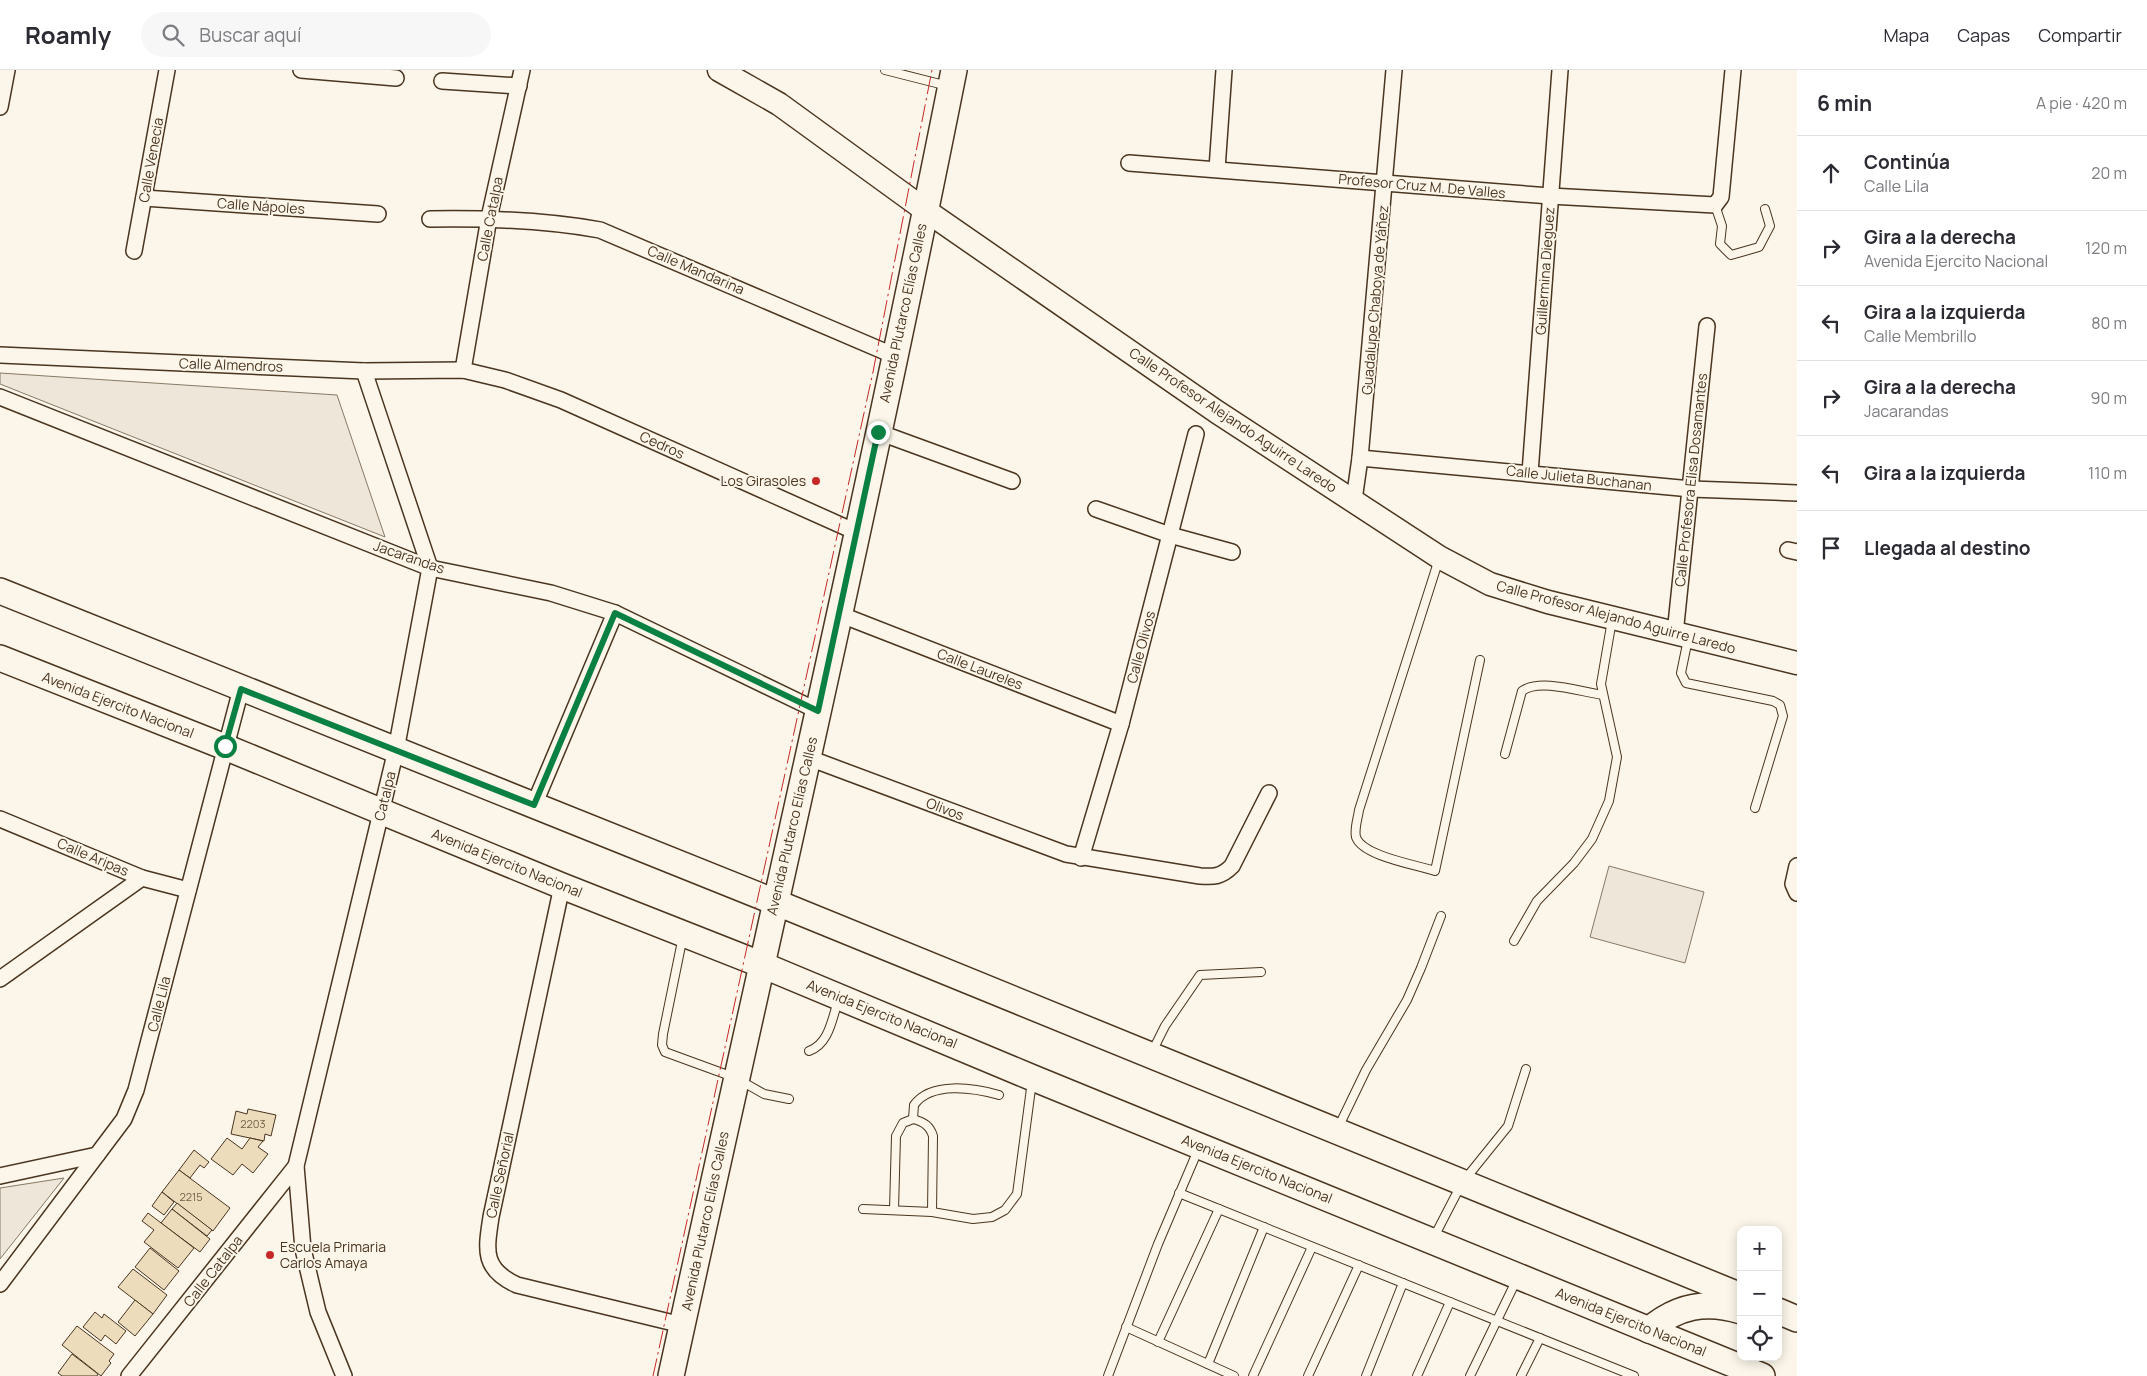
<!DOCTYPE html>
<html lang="es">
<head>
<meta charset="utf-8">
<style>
  :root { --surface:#fff; --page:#f7f7f7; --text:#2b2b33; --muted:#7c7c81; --line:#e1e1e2 }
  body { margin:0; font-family:Manrope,sans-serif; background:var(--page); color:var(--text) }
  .controls { position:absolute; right:15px; bottom:15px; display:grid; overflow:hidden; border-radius:10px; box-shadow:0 2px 12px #0003 }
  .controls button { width:45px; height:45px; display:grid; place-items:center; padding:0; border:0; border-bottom:1px solid var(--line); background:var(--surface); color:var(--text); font:25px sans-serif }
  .stop { position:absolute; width:15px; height:15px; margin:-11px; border:4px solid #0b8043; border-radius:50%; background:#fff }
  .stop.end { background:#0b8043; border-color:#fff; box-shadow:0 1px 5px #0008 }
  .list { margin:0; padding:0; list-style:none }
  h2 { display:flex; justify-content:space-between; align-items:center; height:65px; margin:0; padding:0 20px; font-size:21px }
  h2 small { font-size:16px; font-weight:400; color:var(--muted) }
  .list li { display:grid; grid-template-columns:32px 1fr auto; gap:15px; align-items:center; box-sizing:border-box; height:75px; padding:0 20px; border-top:1px solid var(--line) }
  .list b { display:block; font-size:19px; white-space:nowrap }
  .list p { margin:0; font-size:16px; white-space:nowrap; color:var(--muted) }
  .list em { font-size:16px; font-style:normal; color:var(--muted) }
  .icon { flex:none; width:28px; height:28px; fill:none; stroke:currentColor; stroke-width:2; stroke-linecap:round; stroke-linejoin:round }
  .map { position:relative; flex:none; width:1797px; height:1306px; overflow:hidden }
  header { display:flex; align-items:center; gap:30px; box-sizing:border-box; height:70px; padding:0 25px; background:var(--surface); border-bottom:1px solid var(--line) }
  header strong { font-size:24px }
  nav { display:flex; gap:28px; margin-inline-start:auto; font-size:18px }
  .search { width:350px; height:45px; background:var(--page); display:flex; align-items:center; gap:12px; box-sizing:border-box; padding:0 18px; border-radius:28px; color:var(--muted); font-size:19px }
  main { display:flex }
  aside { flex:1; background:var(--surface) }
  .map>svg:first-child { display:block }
  .green { fill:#ede6d9; stroke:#887966 }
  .building { fill:#ecdcbc; stroke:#4a3520 }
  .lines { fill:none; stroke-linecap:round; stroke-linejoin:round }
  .lane-casing { stroke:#4a3520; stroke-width:10 }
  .street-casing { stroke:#4a3520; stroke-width:18 }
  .secondary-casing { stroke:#4a3520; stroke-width:25 }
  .primary-casing { stroke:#4a3520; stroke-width:28 }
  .lane { stroke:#fbf6e9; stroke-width:8 }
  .street { stroke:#fbf6e9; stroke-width:15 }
  .secondary { stroke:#fbf6e9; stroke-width:22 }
  .primary { stroke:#fbf6e9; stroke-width:25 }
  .power { stroke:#c62828; stroke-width:1; stroke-dasharray:18 4 2.5 4; stroke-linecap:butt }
  .route { stroke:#0b8043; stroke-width:6 }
  .poi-dot { fill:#c62828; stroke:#fbf6e9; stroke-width:2 }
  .labels { text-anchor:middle; stroke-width:4; stroke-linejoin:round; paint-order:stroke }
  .number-label { font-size:11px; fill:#725f47 }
  .street-label { font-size:14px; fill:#4a3520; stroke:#fbf6e9 }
  .poi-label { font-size:14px; fill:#4a3520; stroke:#fbf6e9; text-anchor:end }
</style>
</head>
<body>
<header>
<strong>Roamly</strong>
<div class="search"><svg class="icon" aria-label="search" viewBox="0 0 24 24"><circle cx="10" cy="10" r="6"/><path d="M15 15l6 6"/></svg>Buscar aquí</div>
<nav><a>Mapa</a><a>Capas</a><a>Compartir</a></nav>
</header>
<main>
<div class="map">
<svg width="1797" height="1306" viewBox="0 0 1797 1306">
  <rect width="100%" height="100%" fill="#fbf6e9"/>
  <g class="green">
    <polygon points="0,303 337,325 385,467 0,314"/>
    <polygon points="1609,796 1704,822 1685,893 1590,867"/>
    <polygon points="64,1108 0,1189 0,1118"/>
  </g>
  <g class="building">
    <polygon points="248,1039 276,1045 271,1066 265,1064 264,1071 231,1064 236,1041 247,1044"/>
    <polygon points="227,1068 242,1079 250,1068 263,1071 258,1077 268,1084 253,1103 242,1094 233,1105 211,1089"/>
    <polygon points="194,1080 209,1092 204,1098 200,1095 190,1108 179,1100"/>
    <polygon points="179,1100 230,1138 213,1161 162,1122"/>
    <polygon points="162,1122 174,1132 164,1145 152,1136"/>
    <polygon points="177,1133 212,1160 207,1166 172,1139"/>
    <polygon points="172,1139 210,1169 200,1182 161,1153"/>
    <polygon points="148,1143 194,1178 178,1198 144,1172 154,1160 142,1151"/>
    <polygon points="150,1178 179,1201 164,1220 135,1197"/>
    <polygon points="133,1199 167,1225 153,1244 118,1217"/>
    <polygon points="135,1230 153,1244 135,1266 118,1252"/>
    <polygon points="95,1242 102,1248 104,1244 126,1261 116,1274 105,1265 101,1271 83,1257"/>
    <polygon points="77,1256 114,1284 109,1291 111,1293 101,1306 62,1275"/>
    <polygon points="72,1284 98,1304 97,1306 62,1306 58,1303"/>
  </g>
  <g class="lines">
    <defs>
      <g id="lane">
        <polyline points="885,0 948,16"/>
        <polyline points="1715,135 1722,156 1720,174 1731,185 1759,177 1770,156 1765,139"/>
        <path d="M1439 489 1359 740C1358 748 1354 759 1356 767 1362 786 1417 795 1435 801L1480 590"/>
        <polyline points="1688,569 1681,603 1686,613 1773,631 1780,635 1783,646 1755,738"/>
        <path d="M1505 684 1522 621C1540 608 1581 622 1603 625"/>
        <polyline points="683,866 663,964 662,975 665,982 736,1008 764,1024 789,1029"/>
        <polyline points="1514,871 1537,831 1574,793 1592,769 1609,731 1617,687 1601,614 1612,550"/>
        <path d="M809 981C829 974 832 949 838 931"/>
        <polyline points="1152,982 1165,956 1200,905 1261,902"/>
        <path d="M913 1049 914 1035C931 1011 974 1018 999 1025"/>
        <polyline points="1338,1058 1366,1000 1407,930 1421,898 1441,846"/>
        <polyline points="1179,1123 1634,1306"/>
        <polyline points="863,1139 932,1142 973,1149 992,1147 1005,1140 1017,1124 1032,1011"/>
        <path d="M894 1140 896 1066 903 1053 913 1049C924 1052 930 1056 933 1066L932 1142"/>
        <polyline points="1433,1169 1462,1113 1508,1056 1526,999"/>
        <polyline points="1126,1257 1234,1306"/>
        <polyline points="1158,1272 1219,1139"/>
        <polyline points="1208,1294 1264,1157"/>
        <polyline points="1108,1306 1158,1174 1198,1080"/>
        <polyline points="1253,1306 1312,1177"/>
        <polyline points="1308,1306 1359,1195"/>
        <polyline points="1366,1306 1403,1213"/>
        <polyline points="1417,1306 1450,1232"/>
        <polyline points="1470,1306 1517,1209"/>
        <polyline points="1521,1306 1540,1268"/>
      </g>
      <g id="street">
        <polyline points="301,0 396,8"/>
        <polyline points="442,11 519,16"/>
        <polyline points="0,37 7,0"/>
        <polyline points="1129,93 1550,126 1715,135 1721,127 1733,0"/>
        <polyline points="1217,99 1224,0"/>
        <polyline points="144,128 378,144"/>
        <path d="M430 149C488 148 544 150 600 160L895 286"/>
        <polyline points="134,181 167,0"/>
        <polyline points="0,285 364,301 463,300 505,310 561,330 856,462"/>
        <polyline points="463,300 489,148 522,0"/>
        <polyline points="0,327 430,498 551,523 615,543 818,641"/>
        <polyline points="878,362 1012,411"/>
        <polyline points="1360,388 1691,419 1797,423"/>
        <polyline points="1530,403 1560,0"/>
        <polyline points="1354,430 1360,388 1394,0"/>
        <polyline points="1096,439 1170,465 1232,482"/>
        <polyline points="1788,480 1797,482"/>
        <polyline points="839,544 1121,654"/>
        <polyline points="1675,564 1707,256"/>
        <path d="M809 688 1066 784 1200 806C1214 807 1221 807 1232 796L1269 723"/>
        <polyline points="534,735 615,543"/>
        <polyline points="0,749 142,808 188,820"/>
        <polyline points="1081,788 1121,654 1196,364"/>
        <polyline points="1797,796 1793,814 1797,823"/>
        <path d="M562 816 491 1147C486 1180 482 1199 517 1215L682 1255"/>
        <polyline points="0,909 142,808"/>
        <polyline points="0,1106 97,1085"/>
        <polyline points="0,1214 124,1049 136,1020 241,619"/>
        <polyline points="129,1306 296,1096"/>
        <polyline points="344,1306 318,1242 303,1179 296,1096 396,680 430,498 364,301"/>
      </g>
      <polyline id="secondary" points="719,0 779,34 925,140 1217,342 1439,487 1490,514 1548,532 1797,593"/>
      <g id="primary">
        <polyline points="0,521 775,832 1741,1226"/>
        <polyline points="0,588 225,677 562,816 760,894 1033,1008 1762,1306"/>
        <polyline points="1778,1241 1797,1249"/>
        <path d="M1649 1260C1677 1236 1706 1230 1741 1241"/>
        <path d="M671 1306C766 871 867 437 954 0"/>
      </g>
    </defs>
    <use href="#lane" class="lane-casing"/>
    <use href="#street" class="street-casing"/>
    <use href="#secondary" class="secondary-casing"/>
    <use href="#primary" class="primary-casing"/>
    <use href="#lane" class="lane"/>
    <use href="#street" class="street"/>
    <use href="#secondary" class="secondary"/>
    <use href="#primary" class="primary"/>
    <polyline class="power" points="653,1306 873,302 932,0"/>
  </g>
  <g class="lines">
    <polyline class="route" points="225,676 241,619 534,735 615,543 818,641 878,362"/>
  </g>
  <g class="poi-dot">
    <circle cx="816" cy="411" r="5"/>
    <circle cx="270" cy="1185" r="5"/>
  </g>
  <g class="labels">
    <g class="number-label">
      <text x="253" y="1058">2203</text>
      <text x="191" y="1131">2215</text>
    </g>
    <g class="street-label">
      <text transform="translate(151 90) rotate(-80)" y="5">Calle Venecia</text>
      <text transform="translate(1422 116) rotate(5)" y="5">Profesor Cruz M. De Valles</text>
      <text transform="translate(261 136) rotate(4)" y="5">Calle Nápoles</text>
      <text transform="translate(490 149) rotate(-79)" y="5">Calle Catalpa</text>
      <text transform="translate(696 200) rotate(23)" y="5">Calle Mandarina</text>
      <text transform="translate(1545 201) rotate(-86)" y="5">Guillermina Dieguez</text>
      <text transform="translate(1375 230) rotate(-85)" y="5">Guadalupe Chaboya de Yáñez</text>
      <text transform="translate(903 243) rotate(-78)" y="5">Avenida Plutarco Elías Calles</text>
      <text transform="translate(231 295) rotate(2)" y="5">Calle Almendros</text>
      <text transform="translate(1233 350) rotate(34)" y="5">Calle Profesor Alejando Aguirre Laredo</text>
      <text transform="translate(662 375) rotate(24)" y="5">Cedros</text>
      <text transform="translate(1579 408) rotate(6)" y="5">Calle Julieta Buchanan</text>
      <text transform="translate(1691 410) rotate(-84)" y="5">Calle Profesora Elisa Dosamantes</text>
      <text transform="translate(409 487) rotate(19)" y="5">Jacarandas</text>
      <text transform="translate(1616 547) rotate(15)" y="5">Calle Profesor Alejando Aguirre Laredo</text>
      <text transform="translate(1141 577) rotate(-75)" y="5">Calle Olivos</text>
      <text transform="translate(980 599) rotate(21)" y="5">Calle Laureles</text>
      <text transform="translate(118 635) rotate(21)" y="5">Avenida Ejercito Nacional</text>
      <text transform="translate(385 726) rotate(-76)" y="5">Catalpa</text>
      <text transform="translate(945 739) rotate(21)" y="5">Olivos</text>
      <text transform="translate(792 756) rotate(-77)" y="5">Avenida Plutarco Elías Calles</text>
      <text transform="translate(93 787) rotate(23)" y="5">Calle Aripas</text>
      <text transform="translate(507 793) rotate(22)" y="5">Avenida Ejercito Nacional</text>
      <text transform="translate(159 934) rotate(-76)" y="5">Calle Lila</text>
      <text transform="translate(882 944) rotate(22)" y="5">Avenida Ejercito Nacional</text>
      <text transform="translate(1257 1099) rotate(22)" y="5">Avenida Ejercito Nacional</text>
      <text transform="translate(500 1105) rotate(-78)" y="5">Calle Señorial</text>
      <text transform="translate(705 1151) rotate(-78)" y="5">Avenida Plutarco Elías Calles</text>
      <text transform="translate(213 1201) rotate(-52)" y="5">Calle Catalpa</text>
      <text transform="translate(1631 1252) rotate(22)" y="5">Avenida Ejercito Nacional</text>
    </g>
    <g class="poi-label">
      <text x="806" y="416">Los Girasoles</text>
      <text x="280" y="1182" text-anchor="start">Escuela Primaria<tspan x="280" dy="16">Carlos Amaya</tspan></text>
    </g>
  </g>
</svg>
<div class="controls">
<button>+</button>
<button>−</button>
<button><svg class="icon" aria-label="locate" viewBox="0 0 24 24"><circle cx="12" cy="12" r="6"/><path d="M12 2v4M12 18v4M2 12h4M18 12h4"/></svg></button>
</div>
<div class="stop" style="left:225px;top:676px"></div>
<div class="stop end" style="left:878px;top:362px"></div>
</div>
<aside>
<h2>6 min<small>A pie · 420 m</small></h2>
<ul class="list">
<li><svg class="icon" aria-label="ahead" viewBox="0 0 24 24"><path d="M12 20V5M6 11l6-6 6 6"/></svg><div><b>Continúa</b><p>Calle Lila</p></div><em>20 m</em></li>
<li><svg class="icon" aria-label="right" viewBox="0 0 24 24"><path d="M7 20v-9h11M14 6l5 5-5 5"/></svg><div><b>Gira a la derecha</b><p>Avenida Ejercito Nacional</p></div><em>120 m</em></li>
<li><svg class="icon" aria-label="left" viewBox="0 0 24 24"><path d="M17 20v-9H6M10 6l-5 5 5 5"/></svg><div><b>Gira a la izquierda</b><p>Calle Membrillo</p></div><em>80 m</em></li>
<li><svg class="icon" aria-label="right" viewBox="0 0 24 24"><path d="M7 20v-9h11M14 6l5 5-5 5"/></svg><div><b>Gira a la derecha</b><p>Jacarandas</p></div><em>90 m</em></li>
<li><svg class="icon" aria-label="left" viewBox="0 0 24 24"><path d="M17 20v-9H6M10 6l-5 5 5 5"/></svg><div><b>Gira a la izquierda</b></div><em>110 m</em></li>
<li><svg class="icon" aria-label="arrive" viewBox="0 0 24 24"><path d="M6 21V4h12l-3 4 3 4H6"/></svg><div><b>Llegada al destino</b></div></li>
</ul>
</aside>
</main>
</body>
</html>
